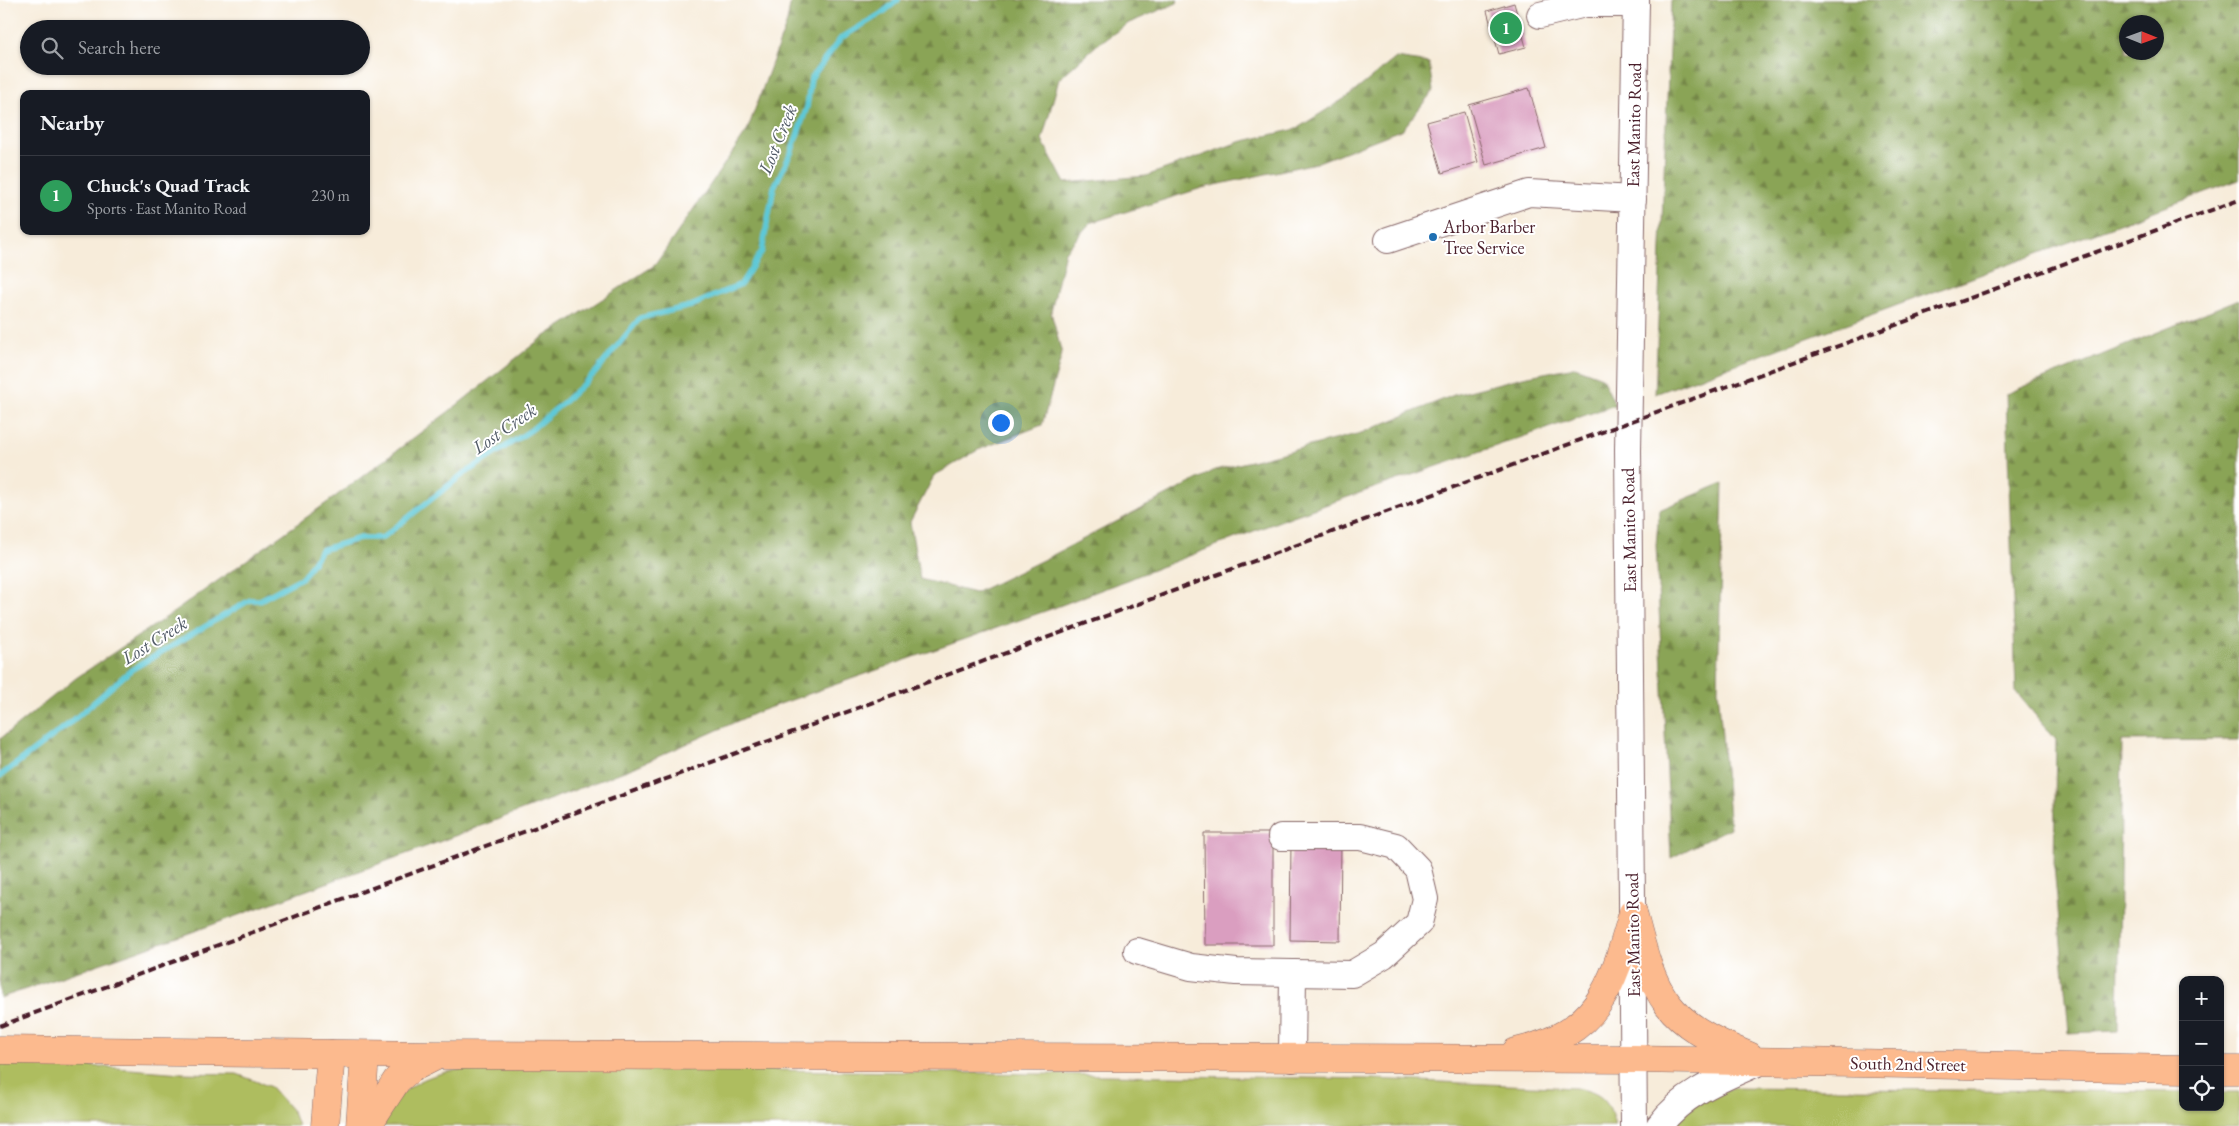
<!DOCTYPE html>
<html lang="en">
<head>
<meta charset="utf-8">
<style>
  :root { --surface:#171b24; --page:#20242c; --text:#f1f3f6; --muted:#9ea1a6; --line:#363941; --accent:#1a73e8 }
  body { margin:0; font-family:"EB Garamond",serif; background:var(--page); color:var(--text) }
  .controls { position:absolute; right:15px; bottom:15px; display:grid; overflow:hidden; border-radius:10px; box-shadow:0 1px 4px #0004 }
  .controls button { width:45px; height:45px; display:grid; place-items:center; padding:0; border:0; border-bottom:1px solid var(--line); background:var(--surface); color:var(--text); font:25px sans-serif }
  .compass { position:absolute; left:2119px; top:15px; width:45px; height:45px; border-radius:50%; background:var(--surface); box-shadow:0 1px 4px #0004; rotate:91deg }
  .you { position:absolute; left:1000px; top:422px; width:18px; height:18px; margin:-12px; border:4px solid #fff; border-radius:50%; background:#1a73e8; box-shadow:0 0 0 8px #1a73e833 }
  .badge { display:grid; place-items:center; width:32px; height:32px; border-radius:50%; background:var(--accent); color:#fff; font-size:16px; font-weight:700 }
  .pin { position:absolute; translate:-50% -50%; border:2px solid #fff; box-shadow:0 1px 5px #0006 }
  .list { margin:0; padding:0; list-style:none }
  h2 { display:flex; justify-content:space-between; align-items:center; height:65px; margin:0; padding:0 20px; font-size:21px }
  h2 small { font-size:16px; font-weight:400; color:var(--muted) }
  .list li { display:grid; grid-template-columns:32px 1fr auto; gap:15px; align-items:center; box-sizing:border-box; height:80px; padding:0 20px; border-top:1px solid var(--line) }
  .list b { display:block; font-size:19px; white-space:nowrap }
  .list p { margin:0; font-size:16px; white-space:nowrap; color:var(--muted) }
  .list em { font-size:16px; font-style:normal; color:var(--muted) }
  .icon { flex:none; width:28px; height:28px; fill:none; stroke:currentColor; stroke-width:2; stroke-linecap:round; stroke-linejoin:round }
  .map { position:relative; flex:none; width:2239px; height:1126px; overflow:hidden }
  .search { position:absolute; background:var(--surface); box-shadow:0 1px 4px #0004; left:20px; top:20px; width:350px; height:55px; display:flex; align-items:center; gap:12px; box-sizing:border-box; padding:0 18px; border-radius:28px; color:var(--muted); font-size:19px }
  .panel { position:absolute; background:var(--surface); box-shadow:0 1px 4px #0004; left:20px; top:90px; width:350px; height:145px; border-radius:10px }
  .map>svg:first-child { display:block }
  .grass { fill:#aebd5f; stroke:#7c6e45 }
  .forest { fill:url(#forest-firs); stroke:#6a6240; fill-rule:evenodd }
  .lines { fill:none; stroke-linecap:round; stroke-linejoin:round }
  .stream { stroke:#5dc8d7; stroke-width:5.5 }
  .building { fill:#da9ec0 }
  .minor-casing { stroke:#876768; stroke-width:28 }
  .major-casing { stroke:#876768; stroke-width:29 }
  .minor { stroke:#fff; stroke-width:26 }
  .major { stroke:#fcba8e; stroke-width:28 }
  .rail { stroke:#4a1f2b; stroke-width:4; stroke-dasharray:8 4; stroke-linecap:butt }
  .poi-dot { fill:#1f6fb2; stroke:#fff; stroke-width:2 }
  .labels { text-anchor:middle; stroke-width:4; stroke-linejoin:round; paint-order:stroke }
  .street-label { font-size:18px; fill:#4a1f2b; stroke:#fff }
  .poi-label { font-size:18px; fill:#4a1f2b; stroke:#fff; text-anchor:start }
  .water-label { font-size:19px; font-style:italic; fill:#515a67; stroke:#fff }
</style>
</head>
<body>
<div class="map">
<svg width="2239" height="1126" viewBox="0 0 2239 1126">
  <defs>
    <pattern id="forest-firs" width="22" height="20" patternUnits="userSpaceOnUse" patternTransform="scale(1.25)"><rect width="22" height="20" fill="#8aa456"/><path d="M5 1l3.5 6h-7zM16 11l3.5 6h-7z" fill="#738547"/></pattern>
  </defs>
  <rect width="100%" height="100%" fill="#fff"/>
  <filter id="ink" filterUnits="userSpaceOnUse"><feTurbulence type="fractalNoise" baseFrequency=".02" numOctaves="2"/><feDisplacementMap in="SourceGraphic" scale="10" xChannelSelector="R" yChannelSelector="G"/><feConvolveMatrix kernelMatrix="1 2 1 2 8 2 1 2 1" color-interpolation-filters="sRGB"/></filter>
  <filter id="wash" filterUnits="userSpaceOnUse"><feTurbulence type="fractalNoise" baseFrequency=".0096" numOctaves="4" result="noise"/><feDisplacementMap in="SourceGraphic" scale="20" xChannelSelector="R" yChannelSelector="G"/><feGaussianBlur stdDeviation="1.12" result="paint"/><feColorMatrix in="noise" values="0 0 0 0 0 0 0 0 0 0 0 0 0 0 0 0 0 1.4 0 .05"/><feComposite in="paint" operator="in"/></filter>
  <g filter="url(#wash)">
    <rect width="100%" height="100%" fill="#f7ecda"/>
    <g class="grass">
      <polygon points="0,1059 182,1073 237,1074 271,1087 293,1112 298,1126 0,1126"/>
      <path d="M511 1066 1374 1079 1576 1088C1602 1093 1609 1100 1615 1126H383C388 1116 393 1103 400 1096 427 1067 476 1068 511 1066Z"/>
      <polygon points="1732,1088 2183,1092 2183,1107 2220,1107 2220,1092 2239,1092 2239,1126 1672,1126 1700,1099"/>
    </g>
    <g class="forest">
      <polygon points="791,0 1178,0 1177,3 1129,23 1098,44 1059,79 1042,140 1065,183 1146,176 1239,142 1296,129 1350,95 1396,58 1429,63 1433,91 1403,129 1316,163 1202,188 1090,223 1065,252 1051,312 1062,354 1042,425 978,450 934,476 910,522 920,579 975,593 1053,555 1215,470 1361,433 1454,395 1523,377 1575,367 1602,377 1615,405 1293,516 1054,608 760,711 635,767 439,842 184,935 0,998 0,739 76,678 174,612 332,499 452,409 539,340 655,265 747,131 787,22"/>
      <path d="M1671 0H2239V180L1655 394ZM2156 22V52H2126V22Z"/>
      <polygon points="2239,299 2239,740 2122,741 2118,1031 2069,1033 2054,866 2056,740 2016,692 2006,394"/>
      <polygon points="1723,483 1718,689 1730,828 1671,858 1656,545 1659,510"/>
    </g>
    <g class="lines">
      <polyline class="stream" points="0,776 70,723 131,670 250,600 260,600 303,577 321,550 360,538 382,538 462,475 531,430 565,401 595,373 640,318 691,306 741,284 762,251 774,187 791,153 807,107 811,78 841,38 882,13 898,0"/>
    </g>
    <g id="blocks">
      <g class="building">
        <polygon points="1514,3 1526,47 1499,54 1487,11"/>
        <polygon points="1529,88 1546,148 1486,165 1469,105"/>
        <polygon points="1464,112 1478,162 1442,173 1427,122"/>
        <polygon points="1204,833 1273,833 1273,945 1205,945"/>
        <polygon points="1291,841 1341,841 1340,941 1290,940"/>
      </g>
    </g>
  </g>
  <g filter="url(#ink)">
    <use href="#blocks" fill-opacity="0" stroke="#876768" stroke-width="1"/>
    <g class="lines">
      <defs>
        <g id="minor">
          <polyline points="1540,15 1585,4 1636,4"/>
          <polyline points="1388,240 1529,193 1633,199"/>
          <polyline points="1281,837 1360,837 1396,846 1418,869 1425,899 1419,923 1384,955 1352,974 1293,973 1292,1059"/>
          <polyline points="1137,951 1191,967 1236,972 1293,973"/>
          <polyline points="1634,1126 1628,450 1636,0"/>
          <path d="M1659 1126C1685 1091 1724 1078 1762 1061"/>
        </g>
        <g id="major">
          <path d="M1633 913C1655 999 1664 1021 1749 1056"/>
          <polyline points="0,1050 436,1055 1634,1059 2183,1069"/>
          <path d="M1516 1052C1600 1033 1612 987 1633 913"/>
          <polyline points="2220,1070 2239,1070"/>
          <polyline points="325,1126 331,1054"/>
          <polyline points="360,1126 365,1055"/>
          <polyline points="367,1126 397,1080 410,1069 436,1056"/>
        </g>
      </defs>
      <use href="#minor" class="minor-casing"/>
      <use href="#major" class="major-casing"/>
      <use href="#minor" class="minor"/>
      <use href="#major" class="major"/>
      <polyline class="rail" points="0,1026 1610,429 2239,200"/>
    </g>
  </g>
  <circle class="poi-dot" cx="1433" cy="237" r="5"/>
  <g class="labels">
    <g class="street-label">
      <text transform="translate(1634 125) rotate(-89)" y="6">East Manito Road</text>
      <text transform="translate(1629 530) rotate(-91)" y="6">East Manito Road</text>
      <text transform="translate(1633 935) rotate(-91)" y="6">East Manito Road</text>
      <text transform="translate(1908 1064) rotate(1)" y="6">South 2nd Street</text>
    </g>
    <g class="poi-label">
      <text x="1443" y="233">Arbor Barber<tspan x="1443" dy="21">Tree Service</tspan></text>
    </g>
    <g class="water-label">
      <text transform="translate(777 139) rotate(-68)" y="7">Lost Creek</text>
      <text transform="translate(504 428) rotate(-35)" y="7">Lost Creek</text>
      <text transform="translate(154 640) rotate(-32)" y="7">Lost Creek</text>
    </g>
  </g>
</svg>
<div class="controls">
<button>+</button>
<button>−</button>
<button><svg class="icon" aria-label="locate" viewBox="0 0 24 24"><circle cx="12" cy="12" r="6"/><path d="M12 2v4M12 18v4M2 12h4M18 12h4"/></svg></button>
</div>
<svg class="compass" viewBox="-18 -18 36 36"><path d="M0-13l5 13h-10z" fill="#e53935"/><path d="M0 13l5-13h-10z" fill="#9ea1a6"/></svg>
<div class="you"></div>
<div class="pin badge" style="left:1506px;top:28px;background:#2e9e5b">1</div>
<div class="search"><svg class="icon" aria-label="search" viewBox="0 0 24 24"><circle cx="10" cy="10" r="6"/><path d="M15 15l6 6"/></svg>Search here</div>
<section class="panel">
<h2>Nearby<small></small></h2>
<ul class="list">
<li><span class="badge" style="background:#2e9e5b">1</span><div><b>Chuck's Quad Track</b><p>Sports · East Manito Road</p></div><em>230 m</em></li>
</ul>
</section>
</div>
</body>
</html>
